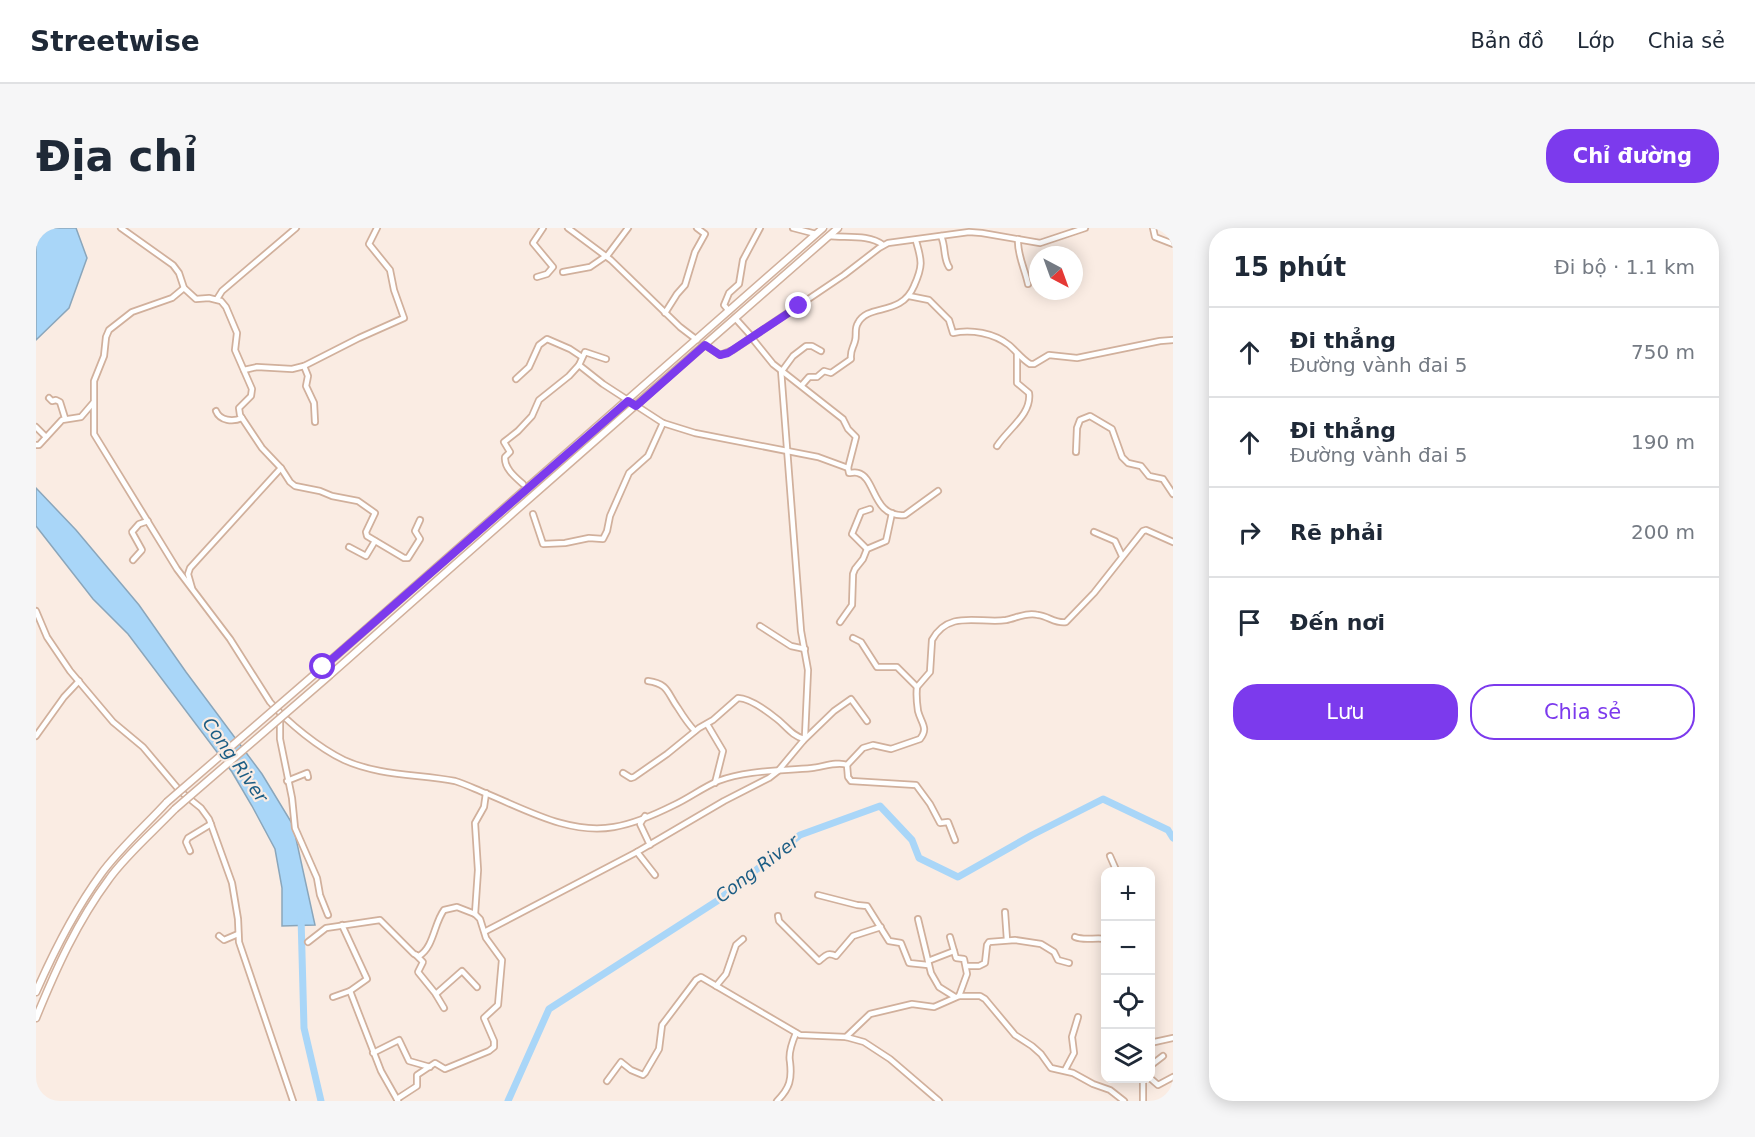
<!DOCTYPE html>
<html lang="vi">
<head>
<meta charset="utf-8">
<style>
  :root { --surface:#fff; --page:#f6f6f7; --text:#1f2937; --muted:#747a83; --line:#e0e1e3; --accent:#7c3aed }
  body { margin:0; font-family:"DejaVu Sans",sans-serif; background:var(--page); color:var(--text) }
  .controls { position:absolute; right:18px; bottom:18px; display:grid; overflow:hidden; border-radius:12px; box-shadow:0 3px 15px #0003 }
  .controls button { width:54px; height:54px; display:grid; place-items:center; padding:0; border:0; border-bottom:2px solid var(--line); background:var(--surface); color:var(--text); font:30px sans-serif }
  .compass { position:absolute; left:993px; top:18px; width:54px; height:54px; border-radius:50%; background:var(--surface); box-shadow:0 3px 15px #0003; rotate:139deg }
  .stop { position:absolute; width:18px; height:18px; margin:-14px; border:4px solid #7c3aed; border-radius:50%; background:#fff }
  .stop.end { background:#7c3aed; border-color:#fff; box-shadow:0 2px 6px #0008 }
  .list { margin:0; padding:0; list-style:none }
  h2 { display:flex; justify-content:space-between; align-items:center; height:78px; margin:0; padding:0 24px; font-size:26px }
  h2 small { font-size:20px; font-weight:400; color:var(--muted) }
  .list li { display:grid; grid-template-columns:39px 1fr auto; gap:18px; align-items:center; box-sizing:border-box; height:90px; padding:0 24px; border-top:2px solid var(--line) }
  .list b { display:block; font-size:22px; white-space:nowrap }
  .list p { margin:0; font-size:20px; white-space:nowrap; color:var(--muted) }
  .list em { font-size:20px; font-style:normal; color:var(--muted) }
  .actions { display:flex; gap:12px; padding:18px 24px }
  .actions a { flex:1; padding:14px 0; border:2px solid var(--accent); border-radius:24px; text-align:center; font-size:21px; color:var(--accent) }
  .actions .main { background:var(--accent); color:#fff }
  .icon { flex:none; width:33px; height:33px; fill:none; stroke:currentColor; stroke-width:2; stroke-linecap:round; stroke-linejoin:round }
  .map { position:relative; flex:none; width:1137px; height:873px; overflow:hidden; border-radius:24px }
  header { display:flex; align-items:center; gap:36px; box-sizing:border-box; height:84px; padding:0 30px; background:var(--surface); border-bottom:2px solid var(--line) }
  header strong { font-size:28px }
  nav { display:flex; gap:33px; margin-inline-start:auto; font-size:21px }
  .intro { display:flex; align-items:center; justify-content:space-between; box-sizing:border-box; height:144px; padding:0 36px }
  h1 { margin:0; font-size:42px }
  .button { padding:15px 27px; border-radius:24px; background:var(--accent); color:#fff; font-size:21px; font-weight:700 }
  main { display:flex; gap:36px; padding:0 36px }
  aside { flex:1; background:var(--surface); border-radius:24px; box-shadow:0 3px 15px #0003 }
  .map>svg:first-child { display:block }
  .water { fill:#a9d6f8; stroke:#8aa6bb; stroke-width:1.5 }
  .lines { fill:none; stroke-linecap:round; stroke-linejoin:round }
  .river { stroke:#a9d6f8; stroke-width:7 }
  .street-casing { stroke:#d1b09c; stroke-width:8 }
  .secondary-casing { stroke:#d1b09c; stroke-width:9 }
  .street { stroke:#fff; stroke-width:4.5 }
  .secondary { stroke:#fff; stroke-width:6 }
  .secondary-bridge-casing { stroke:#d1b09c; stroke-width:9; stroke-linecap:butt }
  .secondary-bridge { stroke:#fff; stroke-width:6 }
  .route { stroke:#7c3aed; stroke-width:8 }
  .labels { text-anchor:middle; stroke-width:4.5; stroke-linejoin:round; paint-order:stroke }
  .water-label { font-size:18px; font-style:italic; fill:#1c5d84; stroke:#faece3 }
</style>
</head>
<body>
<header>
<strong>Streetwise</strong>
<nav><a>Bản đồ</a><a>Lớp</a><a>Chia sẻ</a></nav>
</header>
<div class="intro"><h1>Địa chỉ</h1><a class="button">Chỉ đường</a></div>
<main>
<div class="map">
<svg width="1137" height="873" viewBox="0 0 1137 873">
  <rect width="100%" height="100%" fill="#faece3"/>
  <g class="water">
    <polygon points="0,0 40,0 51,30 33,80 0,112"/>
    <polygon points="0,260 40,302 103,377 150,444 226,546 257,597 279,697 246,698 246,660 239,621 216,578 196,544 92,406 57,371 0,298"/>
  </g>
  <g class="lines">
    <g class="river">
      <polyline points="265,689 268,800 285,873"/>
      <polyline points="472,873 513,781 681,673 764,607 844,578 876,612 883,630 922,649 996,607 1067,571 1132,602 1137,610"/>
    </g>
    <defs>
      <g id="street">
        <polyline points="85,0 137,37 143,45 148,60 160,71 173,70 185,73 190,79 201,105 199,122 216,161 215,168 203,180 204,187 226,220 245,240 154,340 152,346 156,360"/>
        <polyline points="532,0 575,32 644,99 661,112"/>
        <polyline points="757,0 780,6"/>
        <polyline points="1117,0 1119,9 1137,16"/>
        <path d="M793 8C810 10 833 6 847 17"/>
        <path d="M905 8C910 19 907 30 913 39"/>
        <path d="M982 11C981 27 989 41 992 56"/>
        <polyline points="571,28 592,0"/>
        <polyline points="527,44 554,39 570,28"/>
        <polyline points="501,49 511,46 517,39 497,15 507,0"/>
        <path d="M148 60 136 70 96 84 73 102 70 109 68 128 58 153V206L141 341 194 411 234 474C252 495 283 520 308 532 343 548 383 546 419 553 429 556 439 561 449 565 489 581 533 607 578 599 596 596 622 585 638 577 653 570 666 560 682 553 711 542 745 543 776 540 786 539 802 533 811 537L812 549 815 553 880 557 894 576 904 595 912 594 919 612"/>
        <path d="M873 68 893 72 913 92 917 105C935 101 958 105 973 117 980 123 986 131 994 136H998L1013 127 1041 130 1124 113 1137 112"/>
        <polyline points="181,71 186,63 260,0"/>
        <polyline points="693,83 688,77 693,65 703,56 707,32 724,0"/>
        <polyline points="629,85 641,66 649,57 659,24 669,6 661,0"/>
        <polyline points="699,90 717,110"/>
        <path d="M716 110 737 136 807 191 812 201 820 209 812 240 813 245C816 245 819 244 822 245 840 249 836 290 869 287L902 263"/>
        <polyline points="669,117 684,127 697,122 808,47 843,20 852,15 933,4 946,5 1004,15 1049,0"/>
        <polyline points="543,137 567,156 627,195 659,205 782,229 812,240"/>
        <polyline points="268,138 272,148 270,158 278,175 279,194"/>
        <polyline points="208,142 221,139 256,141 268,138 323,110 368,90 358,62 354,42 333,16 341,0"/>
        <polyline points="746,143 757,128 770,118 776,118 785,123"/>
        <polyline points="480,151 493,139 503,117 511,111 534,121 546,129"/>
        <path d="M766 157 773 149H781L788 143 795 145 815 131C814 122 817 121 819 113 821 107 818 101 822 95 832 75 865 89 878 58 887 38 886 33 880 13"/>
        <polyline points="13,170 16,173 20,172 24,174 29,190"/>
        <path d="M180 183C184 193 197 194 206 190"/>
        <polyline points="0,199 10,209"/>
        <polyline points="0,217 3,217 26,192 45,189 57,175"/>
        <path d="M961 218C972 201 996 186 993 165L981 155V126"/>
        <polyline points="1040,224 1041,200 1044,192 1054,188 1076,201 1086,229 1092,235 1105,238 1113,248 1127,251 1137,266"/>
        <polyline points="245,240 254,254 259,258 284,263 296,268 322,273 339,285 330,304 331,308 368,330 372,330 384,311 379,303 384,292"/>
        <path d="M487 256C479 249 468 240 469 229L474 224 468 214 482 203 496 188 503 172 533 148 543 137 549 124 570 131"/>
        <polyline points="497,286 507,316 529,315 553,310 567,311 571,303 574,288 593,245 612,228 627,195"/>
        <polyline points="1058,304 1079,313 1086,328"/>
        <polyline points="313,319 330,328 339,313"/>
        <polyline points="831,321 816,306 825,284 834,281"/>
        <polyline points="97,332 106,322 96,304 103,296 112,293"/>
        <polyline points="0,383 11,409 34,443 77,494 107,519 144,563 165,580 173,591 196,655 202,691 203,714 257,873"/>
        <polyline points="804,394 816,377 817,346 819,341 827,331 831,321 850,313 856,285"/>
        <polyline points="724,398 755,418 769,421"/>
        <polyline points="817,410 825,414 841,439 861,439 881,459"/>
        <path d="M612 453C633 456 631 465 642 480 647 488 652 496 659 503"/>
        <polyline points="244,490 244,511 256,570 259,600 281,650 284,667 292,687"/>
        <polyline points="671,496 687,523 679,555"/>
        <polyline points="0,508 28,469 43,453"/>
        <polyline points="767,513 798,483 815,471 831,493"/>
        <path d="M811 537 827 520 837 517 855 521 884 511C893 500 885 495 882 483 881 476 880 466 881 459L894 444 896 412C913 381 944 396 970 392 980 390 991 384 1002 387 1012 388 1020 396 1030 394L1058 365 1107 303 1110 302 1137 314"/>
        <path d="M587 545 595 550 598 549 631 526 663 500 677 492 702 470C714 470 731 483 741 491 750 498 756 508 768 511"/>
        <polyline points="251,553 271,545 272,549"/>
        <polyline points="609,588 604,596 614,617"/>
        <polyline points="154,623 150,614 152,610 175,596"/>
        <polyline points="601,624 619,647"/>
        <polyline points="1074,628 1081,644"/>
        <polyline points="782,667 821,677 831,678 853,713 865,715 873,735 892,737"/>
        <polyline points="969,684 971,712"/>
        <polyline points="439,686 442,642 439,595 448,579 450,565"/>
        <path d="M742 688 743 693 783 733C790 727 792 724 800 728L817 708 845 699"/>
        <polyline points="882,691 895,745 903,759 919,769"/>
        <polyline points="450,703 601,624 688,573 733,550 742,543 767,513 769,508 772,442 765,403 745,142"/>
        <polyline points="183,708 188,712 202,706"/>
        <polyline points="914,709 920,730 928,731 931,746 923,768"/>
        <path d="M1039 709C1049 713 1059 709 1070 711"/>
        <path d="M272 714 290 700 344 692 378 726 383 728C398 719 398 695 408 682L421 679 439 686 444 691 450 710 466 732 462 777 448 790 458 813V819L453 823 409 841 399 835 381 847V858L361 871"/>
        <polyline points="380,727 387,734 382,744 399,765 408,780"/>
        <polyline points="892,733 918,723"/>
        <polyline points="930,738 943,738 949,735 951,717 953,714 979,712 1005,716 1018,724 1022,732 1033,735"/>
        <polyline points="680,758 690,746 700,717 707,711"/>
        <polyline points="1114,759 1114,789"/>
        <polyline points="314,763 345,843 362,873"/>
        <polyline points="400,766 426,743 441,759"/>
        <polyline points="297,769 314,763 331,751 306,697"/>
        <polyline points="810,809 834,786 876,776 898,779 923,768 944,768 949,771 979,807 996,818 1005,826 1015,840 1037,845 1057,856 1074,862 1088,873"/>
        <polyline points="1114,815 1137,810"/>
        <polyline points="337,825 363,812 373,833 394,839"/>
        <polyline points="1114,838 1127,828"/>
        <polyline points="1029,842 1038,825 1036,809 1042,789"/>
        <polyline points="1107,850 1107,873"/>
        <polyline points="1114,850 1122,857 1137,849"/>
        <polyline points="571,853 585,834 595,842 607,847 609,845 623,821 626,797 660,752 665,749 764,807 810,809 828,814 854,831 903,873"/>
        <path d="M741 873C754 860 756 851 754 834 752 825 757 812 760 805"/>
      </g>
      <g id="secondary">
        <polyline points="287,439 787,0"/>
        <path d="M294 447C462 297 632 149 802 0"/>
        <path d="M0 764C18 723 38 683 65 646 83 621 110 597 131 574"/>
        <path d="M0 790C20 741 41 694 73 651 90 627 118 603 139 581"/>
      </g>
    </defs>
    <use href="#street" class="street-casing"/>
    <use href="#secondary" class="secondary-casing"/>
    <use href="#street" class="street"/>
    <use href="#secondary" class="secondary"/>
    <defs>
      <g id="secondary-bridge">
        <polyline points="131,574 287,439"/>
        <polyline points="139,581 294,447"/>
      </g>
    </defs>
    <use href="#secondary-bridge" class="secondary-bridge-casing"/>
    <use href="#secondary-bridge" class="secondary-bridge"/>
  </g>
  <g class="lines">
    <polyline class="route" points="287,439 592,173 600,178 669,117 684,127 692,125 763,78"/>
  </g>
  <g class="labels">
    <g class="water-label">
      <text transform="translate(199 532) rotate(55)" y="6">Cong River</text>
      <text transform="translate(721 641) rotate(-37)" y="6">Cong River</text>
    </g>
  </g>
</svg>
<div class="controls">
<button>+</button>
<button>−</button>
<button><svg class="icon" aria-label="locate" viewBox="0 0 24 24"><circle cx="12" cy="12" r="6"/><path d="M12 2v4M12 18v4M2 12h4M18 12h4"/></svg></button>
<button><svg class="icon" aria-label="layers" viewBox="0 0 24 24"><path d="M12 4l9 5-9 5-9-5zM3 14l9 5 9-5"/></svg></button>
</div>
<svg class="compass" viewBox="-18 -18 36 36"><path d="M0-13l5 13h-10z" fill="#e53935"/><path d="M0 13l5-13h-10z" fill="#747a83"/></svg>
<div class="stop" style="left:287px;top:439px"></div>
<div class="stop end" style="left:763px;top:78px"></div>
</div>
<aside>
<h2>15 phút<small>Đi bộ · 1.1 km</small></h2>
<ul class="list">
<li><svg class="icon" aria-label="ahead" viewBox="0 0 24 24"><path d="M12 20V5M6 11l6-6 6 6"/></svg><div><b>Đi thẳng</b><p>Đường vành đai 5</p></div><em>750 m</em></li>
<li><svg class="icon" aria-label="ahead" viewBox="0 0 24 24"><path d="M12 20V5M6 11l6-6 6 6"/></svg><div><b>Đi thẳng</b><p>Đường vành đai 5</p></div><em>190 m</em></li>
<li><svg class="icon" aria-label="right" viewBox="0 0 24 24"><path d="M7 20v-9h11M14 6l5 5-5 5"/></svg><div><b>Rẽ phải</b></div><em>200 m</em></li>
<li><svg class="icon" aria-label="arrive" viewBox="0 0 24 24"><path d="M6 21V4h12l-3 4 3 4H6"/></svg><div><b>Đến nơi</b></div></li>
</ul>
<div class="actions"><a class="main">Lưu</a><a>Chia sẻ</a></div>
</aside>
</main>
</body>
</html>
